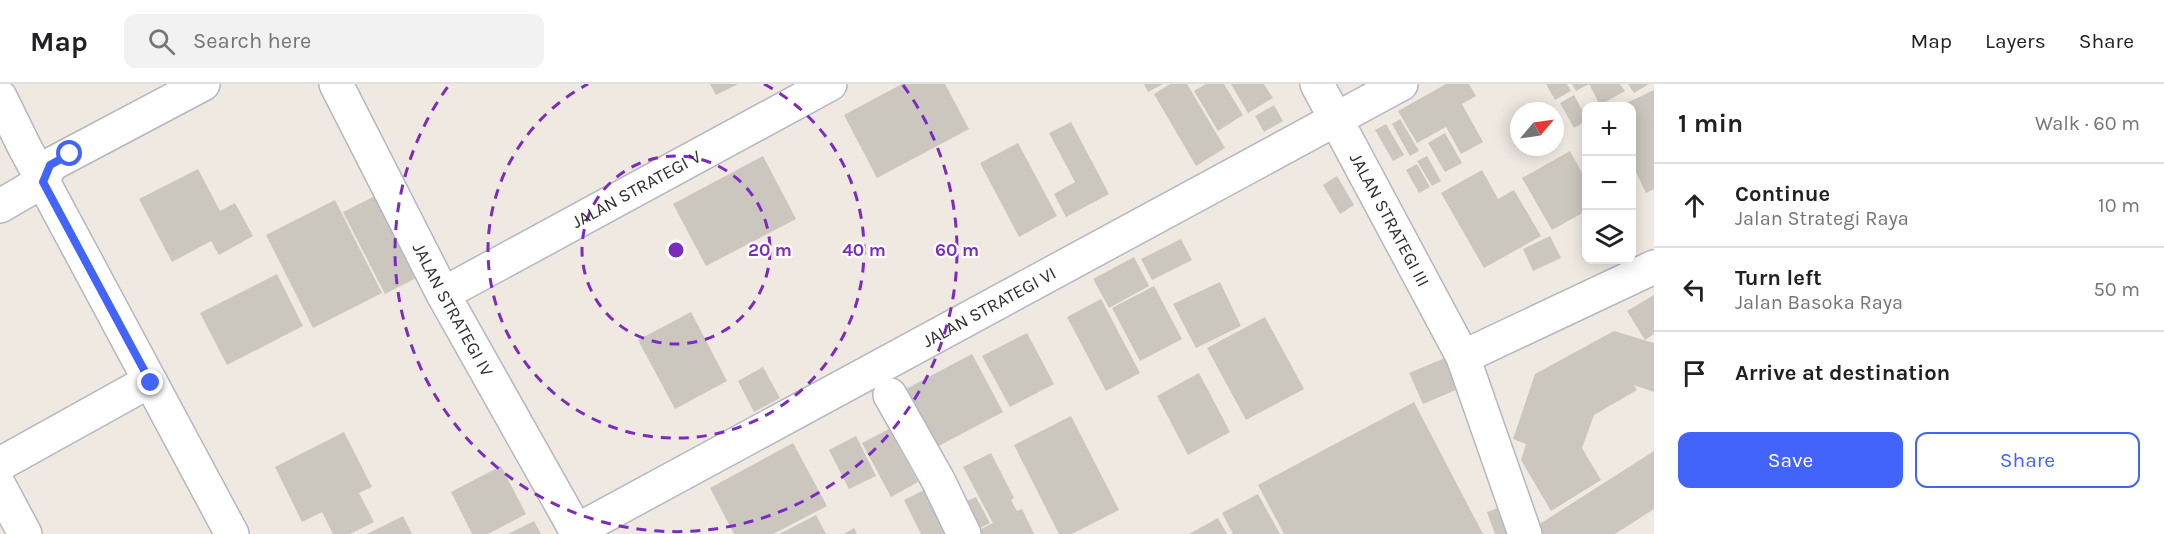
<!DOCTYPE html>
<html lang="en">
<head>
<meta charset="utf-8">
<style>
  :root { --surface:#fff; --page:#f2f2f2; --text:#202124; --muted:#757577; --line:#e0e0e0; --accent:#4264fb }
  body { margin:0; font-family:Karla,sans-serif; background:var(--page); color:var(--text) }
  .controls { position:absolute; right:18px; top:18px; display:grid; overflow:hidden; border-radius:12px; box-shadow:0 3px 15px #0003 }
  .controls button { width:54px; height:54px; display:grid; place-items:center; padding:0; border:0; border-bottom:2px solid var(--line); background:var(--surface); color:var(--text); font:30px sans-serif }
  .compass { position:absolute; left:1510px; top:18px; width:54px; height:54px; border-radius:50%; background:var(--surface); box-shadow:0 3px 15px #0003; rotate:61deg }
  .stop { position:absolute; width:18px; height:18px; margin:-14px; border:4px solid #4264fb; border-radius:50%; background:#fff }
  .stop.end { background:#4264fb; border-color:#fff; box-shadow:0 2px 6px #0008 }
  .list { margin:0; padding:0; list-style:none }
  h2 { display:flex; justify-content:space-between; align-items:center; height:78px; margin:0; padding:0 24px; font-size:26px }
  h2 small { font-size:20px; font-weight:400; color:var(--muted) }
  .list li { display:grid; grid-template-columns:39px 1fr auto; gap:18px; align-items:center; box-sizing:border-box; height:84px; padding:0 24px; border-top:2px solid var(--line) }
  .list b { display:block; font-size:22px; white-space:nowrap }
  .list p { margin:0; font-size:20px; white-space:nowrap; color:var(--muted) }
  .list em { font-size:20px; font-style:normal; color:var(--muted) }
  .actions { display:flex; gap:12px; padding:18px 24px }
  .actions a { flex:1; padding:14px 0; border:2px solid var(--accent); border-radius:12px; text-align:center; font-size:21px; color:var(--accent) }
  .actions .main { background:var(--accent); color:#fff }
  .icon { flex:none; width:33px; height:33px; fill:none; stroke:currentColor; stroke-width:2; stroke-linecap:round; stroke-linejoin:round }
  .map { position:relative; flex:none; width:1654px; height:450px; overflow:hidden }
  header { display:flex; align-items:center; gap:36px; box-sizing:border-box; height:84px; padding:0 30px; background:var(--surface); border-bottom:2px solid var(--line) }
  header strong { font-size:28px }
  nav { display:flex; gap:33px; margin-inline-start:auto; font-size:21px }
  .search { width:420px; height:54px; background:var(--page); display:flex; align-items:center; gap:15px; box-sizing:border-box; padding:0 21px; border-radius:12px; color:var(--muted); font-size:22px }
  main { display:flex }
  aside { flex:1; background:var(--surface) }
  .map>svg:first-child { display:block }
  .building { fill:#cbc7bf }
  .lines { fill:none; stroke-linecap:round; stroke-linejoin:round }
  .minor-casing { stroke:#b4b7c1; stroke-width:36 }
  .minor { stroke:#fff; stroke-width:33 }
  .route { stroke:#4264fb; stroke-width:8 }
  .ring { fill:none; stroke:#7b2cbf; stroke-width:3; stroke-dasharray:10 8 }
  .labels { text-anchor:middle; stroke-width:4.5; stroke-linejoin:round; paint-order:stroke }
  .street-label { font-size:18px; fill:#2e2e2e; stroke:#fff }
  .centre { fill:#7b2cbf; stroke:#fff; stroke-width:3 }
  .ring-label { font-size:18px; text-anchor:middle; font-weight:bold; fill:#7b2cbf; stroke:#fff; stroke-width:4.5; stroke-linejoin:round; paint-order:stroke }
</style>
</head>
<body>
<header>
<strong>Map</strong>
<div class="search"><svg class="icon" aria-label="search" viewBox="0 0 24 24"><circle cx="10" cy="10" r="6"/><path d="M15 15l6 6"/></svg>Search here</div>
<nav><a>Map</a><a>Layers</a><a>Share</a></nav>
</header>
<main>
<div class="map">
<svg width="1654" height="450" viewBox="0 0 1654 450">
  <rect width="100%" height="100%" fill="#efe9e1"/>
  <g class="building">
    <polygon points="710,0 738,0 716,11"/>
    <polygon points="902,0 945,0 969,45 877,94 844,31"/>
    <polygon points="1144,0 1163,0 1148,8"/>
    <polygon points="1170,0 1187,0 1225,64 1196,82 1154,10"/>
    <polygon points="1206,0 1224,0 1243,31 1218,47 1194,7"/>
    <polygon points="1231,0 1264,0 1273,14 1248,29"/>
    <polygon points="1446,0 1469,0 1476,12 1462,20 1483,58 1461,70 1446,43 1417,59 1398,27"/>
    <polygon points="1546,0 1567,0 1571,7 1555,16"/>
    <polygon points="1572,0 1620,0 1625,7 1600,21 1589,0 1576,7"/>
    <polygon points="1628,0 1649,0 1634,9"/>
    <polygon points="1654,6 1654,105 1646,109 1632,80 1632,53 1634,52 1632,47 1632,22 1620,22"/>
    <polygon points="1574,11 1586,33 1586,37 1574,44 1560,19"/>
    <polygon points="1274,21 1283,37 1264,48 1255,32"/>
    <polygon points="1400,35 1419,67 1410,72 1392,40"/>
    <polygon points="1071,38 1109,110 1066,133 1054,110 1075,98 1049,49"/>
    <polygon points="1386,40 1404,71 1393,77 1375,46"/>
    <polygon points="1445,49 1462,79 1445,88 1428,59"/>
    <polygon points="1018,59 1057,132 1019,153 980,79"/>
    <polygon points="1570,67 1586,96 1586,127 1552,146 1522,94"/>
    <polygon points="763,72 796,135 706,182 673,120"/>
    <polygon points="1427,72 1441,97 1432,102 1417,77"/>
    <polygon points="1417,80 1430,103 1419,109 1406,86"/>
    <polygon points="198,85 220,127 235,119 253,152 219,171 211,157 172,178 139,115"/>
    <polygon points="1482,86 1498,115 1514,106 1541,152 1484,184 1441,109"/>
    <polygon points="1337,92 1354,121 1340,130 1323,101"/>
    <polygon points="377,111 418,193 385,210 343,128"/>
    <polygon points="335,116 382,209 313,244 266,151"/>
    <polygon points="1550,152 1561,174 1533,187 1523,165"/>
    <polygon points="1181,155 1192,176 1152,196 1141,175"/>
    <polygon points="1134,173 1149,202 1109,224 1093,195"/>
    <polygon points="277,190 303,242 227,281 200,229"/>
    <polygon points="1220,198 1241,242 1196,264 1173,220"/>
    <polygon points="1154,202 1182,255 1140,277 1112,224"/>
    <polygon points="1654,211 1654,250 1645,256 1627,227"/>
    <polygon points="1101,215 1140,289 1106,307 1067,233"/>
    <polygon points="691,228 727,297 675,325 638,256"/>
    <polygon points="1265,233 1304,305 1246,336 1207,264"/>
    <polygon points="1614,247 1654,259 1654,308 1634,301 1637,306 1594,331 1582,364 1601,396 1551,427 1521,376 1526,360 1513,355 1535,290"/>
    <polygon points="1027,249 1054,300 1010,323 982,272"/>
    <polygon points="972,270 1003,328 931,366 900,308"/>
    <polygon points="1450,272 1463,303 1423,320 1409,289"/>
    <polygon points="763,283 780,314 754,328 738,297"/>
    <polygon points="1199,289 1230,348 1188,371 1157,312"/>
    <polygon points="1414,318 1483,450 1284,450 1258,401"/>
    <polygon points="1071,332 1119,426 1072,450 1059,450 1014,361"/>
    <polygon points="889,345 918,398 891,413 862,359"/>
    <polygon points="344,348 372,403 359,409 374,438 350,450 333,450 322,428 302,438 275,383"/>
    <polygon points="856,352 876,392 849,405 829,366"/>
    <polygon points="793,359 827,422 773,450 734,450 710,404"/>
    <polygon points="1654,367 1654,425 1615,450 1540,450 1535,443"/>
    <polygon points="991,369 1014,414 1011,416 1017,427 1022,425 1034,450 981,450 979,446 993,439 963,383"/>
    <polygon points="501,382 526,430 488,450 472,450 451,408"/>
    <polygon points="932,402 948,450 921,450 904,416"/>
    <polygon points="1258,410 1280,450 1233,450 1222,429"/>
    <polygon points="976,413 990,439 972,448 958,421"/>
    <polygon points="1508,420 1520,450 1495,450 1487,428"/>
    <polygon points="816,431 826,450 779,450 791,444"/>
    <polygon points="403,432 412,450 367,450"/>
    <polygon points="1218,434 1227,450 1189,450"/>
    <polygon points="534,437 541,450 508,450"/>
    <polygon points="854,444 857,450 844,450"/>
  </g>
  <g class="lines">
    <defs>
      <g id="minor">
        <path id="s1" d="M336 0 443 210 578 450"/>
        <path id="s2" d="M1317 0 1463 273 1525 450"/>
        <polyline points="0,13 24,62 232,450"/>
        <polyline points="0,122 43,97 50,81 203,0"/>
        <path id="s3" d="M443 210 830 0"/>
        <polyline points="1463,273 1654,183"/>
        <polyline points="890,311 938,396 964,450"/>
        <polyline points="0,380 137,304 151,299"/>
        <polyline points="0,403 25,450"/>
        <path id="s4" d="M576 447 1401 0"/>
      </g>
    </defs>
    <use href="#minor" class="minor-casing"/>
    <use href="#minor" class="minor"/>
  </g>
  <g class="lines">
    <polyline class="route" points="70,70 50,81 43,98 151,299"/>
  </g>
  <g class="ring">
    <circle cx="676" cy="166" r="94"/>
    <path d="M764 0A188 188 0 1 1 588 0"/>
    <path d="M903 1A281 281 0 1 1 449 1"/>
  </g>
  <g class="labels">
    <g class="street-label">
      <text dy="6" stroke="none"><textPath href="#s3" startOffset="220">JALAN STRATEGI V</textPath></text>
      <text dy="6" stroke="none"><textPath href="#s2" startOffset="154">JALAN STRATEGI III</textPath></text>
      <text dy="6" stroke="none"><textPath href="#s4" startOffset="470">JALAN STRATEGI VI</textPath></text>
      <text dy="6" stroke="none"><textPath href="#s1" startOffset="254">JALAN STRATEGI IV</textPath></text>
    </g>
  </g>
  <circle cx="676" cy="166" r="9" class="centre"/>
  <g class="ring-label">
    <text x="770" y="172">20 m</text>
    <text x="864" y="172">40 m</text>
    <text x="957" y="172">60 m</text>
  </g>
</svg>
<div class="controls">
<button>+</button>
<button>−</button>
<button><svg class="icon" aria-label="layers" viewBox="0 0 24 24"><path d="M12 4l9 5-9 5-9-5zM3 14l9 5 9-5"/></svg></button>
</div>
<svg class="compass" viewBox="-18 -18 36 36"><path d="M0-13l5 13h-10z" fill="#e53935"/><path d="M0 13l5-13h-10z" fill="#757577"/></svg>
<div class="stop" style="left:70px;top:70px"></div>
<div class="stop end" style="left:151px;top:299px"></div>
</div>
<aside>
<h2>1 min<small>Walk · 60 m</small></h2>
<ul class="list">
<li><svg class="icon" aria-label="ahead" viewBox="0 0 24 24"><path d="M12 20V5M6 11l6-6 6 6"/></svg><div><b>Continue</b><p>Jalan Strategi Raya</p></div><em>10 m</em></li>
<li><svg class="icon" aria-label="left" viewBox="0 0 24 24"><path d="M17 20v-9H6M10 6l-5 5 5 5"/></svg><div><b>Turn left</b><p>Jalan Basoka Raya</p></div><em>50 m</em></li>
<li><svg class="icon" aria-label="arrive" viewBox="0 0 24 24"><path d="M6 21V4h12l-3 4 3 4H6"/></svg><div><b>Arrive at destination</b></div></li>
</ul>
<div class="actions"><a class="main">Save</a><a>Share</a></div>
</aside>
</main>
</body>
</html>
